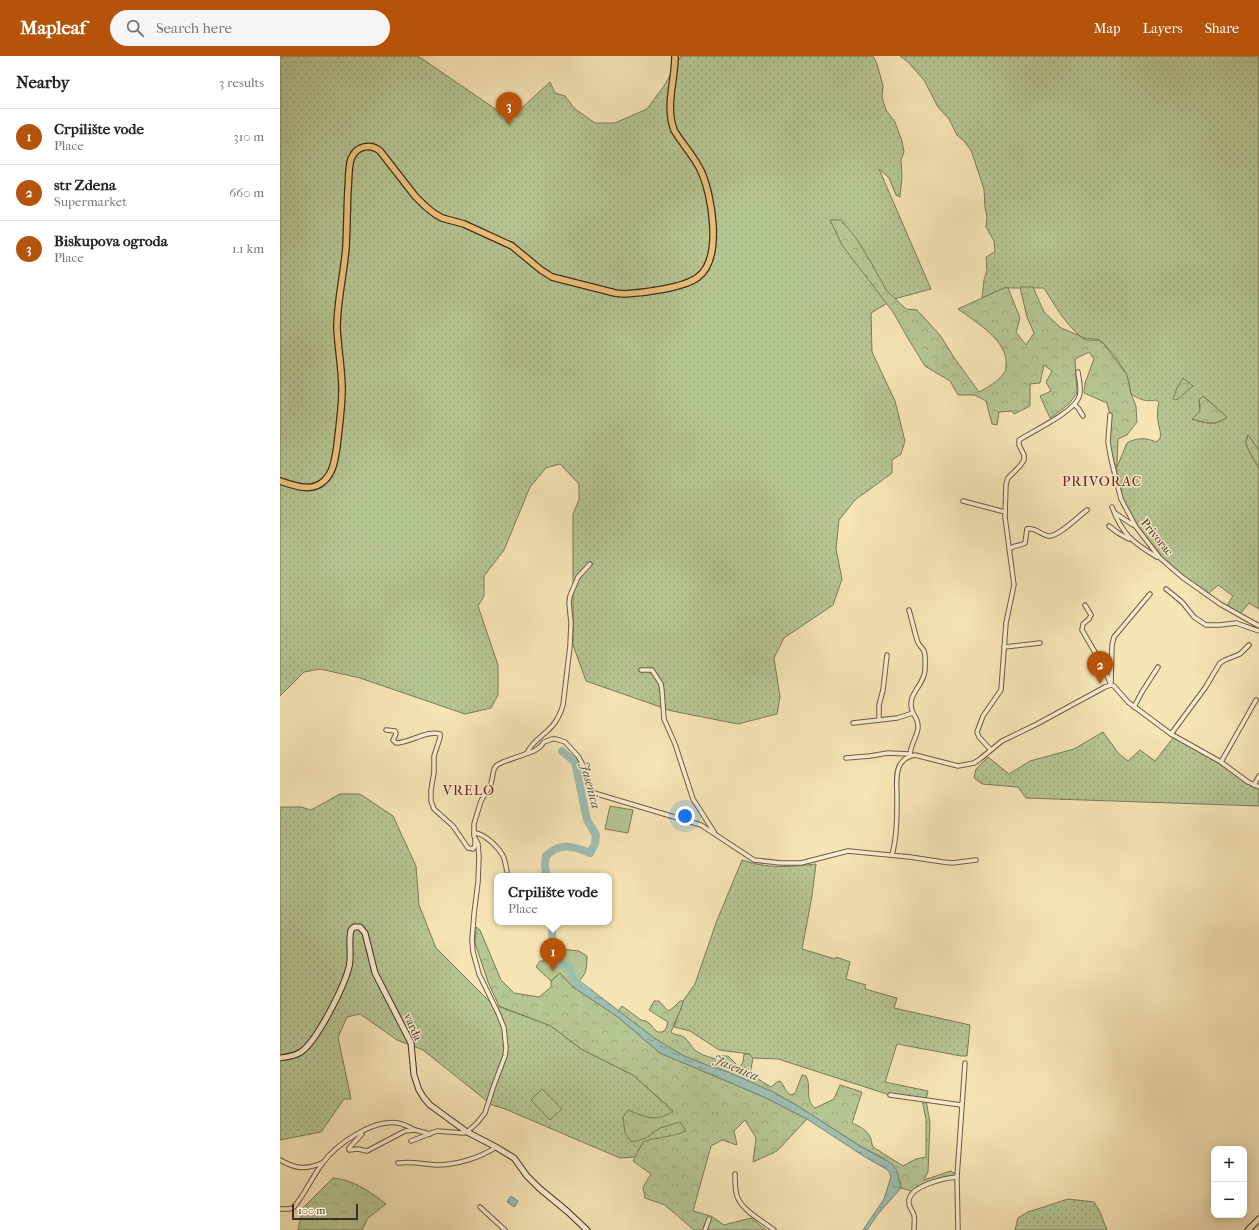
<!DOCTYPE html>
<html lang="en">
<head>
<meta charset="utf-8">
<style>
  :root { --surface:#fff; --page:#f6f6f6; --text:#222; --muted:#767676; --line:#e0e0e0; --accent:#b45309 }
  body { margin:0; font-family:"IM FELL French Canon",serif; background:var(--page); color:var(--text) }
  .controls { position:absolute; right:12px; bottom:12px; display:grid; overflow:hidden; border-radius:8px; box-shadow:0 2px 10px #0003 }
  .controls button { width:36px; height:36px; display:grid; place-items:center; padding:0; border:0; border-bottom:1px solid var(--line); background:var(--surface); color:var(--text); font:20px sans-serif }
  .scale { position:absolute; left:12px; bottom:10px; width:66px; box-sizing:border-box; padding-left:4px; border:2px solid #422d1d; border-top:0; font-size:11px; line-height:14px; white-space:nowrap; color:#422d1d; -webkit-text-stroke:3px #faeed0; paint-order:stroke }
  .you { position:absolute; left:405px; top:760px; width:14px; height:14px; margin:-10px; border:3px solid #fff; border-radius:50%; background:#1a73e8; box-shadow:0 0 0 6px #1a73e833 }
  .badge { display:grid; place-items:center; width:26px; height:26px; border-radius:50%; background:var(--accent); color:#fff; font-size:13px; font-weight:700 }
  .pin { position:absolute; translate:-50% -33px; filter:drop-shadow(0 1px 2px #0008) }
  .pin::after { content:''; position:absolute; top:21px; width:14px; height:12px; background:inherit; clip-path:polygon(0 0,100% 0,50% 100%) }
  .popup { position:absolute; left:214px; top:817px; width:118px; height:52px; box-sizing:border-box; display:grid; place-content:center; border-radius:8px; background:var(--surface); filter:drop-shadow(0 1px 3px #0005); font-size:13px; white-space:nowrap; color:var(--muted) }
  .popup b { font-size:15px; color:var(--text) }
  .popup::after { content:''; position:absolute; left:50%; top:100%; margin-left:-8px; border:8px solid transparent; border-top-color:var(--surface) }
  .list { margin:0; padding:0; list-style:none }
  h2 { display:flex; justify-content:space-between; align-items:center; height:52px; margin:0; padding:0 16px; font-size:17px }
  h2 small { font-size:13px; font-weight:400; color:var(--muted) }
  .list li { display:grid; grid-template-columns:26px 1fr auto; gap:12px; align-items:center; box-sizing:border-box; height:56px; padding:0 16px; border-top:1px solid var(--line) }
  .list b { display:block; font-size:15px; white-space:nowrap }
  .list p { margin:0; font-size:13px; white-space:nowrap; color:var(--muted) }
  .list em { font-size:13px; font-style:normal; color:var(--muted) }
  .icon { flex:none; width:22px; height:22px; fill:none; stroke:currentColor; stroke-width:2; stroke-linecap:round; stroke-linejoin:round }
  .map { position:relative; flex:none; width:979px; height:1174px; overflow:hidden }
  header { display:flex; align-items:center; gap:24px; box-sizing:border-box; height:56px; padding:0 20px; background:var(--accent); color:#fff }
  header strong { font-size:19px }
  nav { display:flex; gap:22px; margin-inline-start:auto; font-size:14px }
  .search { width:280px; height:36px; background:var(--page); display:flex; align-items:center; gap:10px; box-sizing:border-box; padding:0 14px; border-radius:22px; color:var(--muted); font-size:15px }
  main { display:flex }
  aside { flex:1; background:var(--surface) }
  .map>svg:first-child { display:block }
  .grass { fill:url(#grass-dots); stroke:#7c7a58; fill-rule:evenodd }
  .forest { fill:url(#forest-crowns); stroke:#7c7a58 }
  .park { fill:#b6c693; stroke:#7c7a58 }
  .water { fill:url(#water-ripples); stroke:#798476 }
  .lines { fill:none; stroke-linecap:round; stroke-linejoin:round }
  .river { stroke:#9ebeb2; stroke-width:8 }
  .street-casing { stroke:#6f5b43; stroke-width:5.5 }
  .secondary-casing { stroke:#422d1d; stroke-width:7 }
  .primary-casing { stroke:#422d1d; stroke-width:8 }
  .street { stroke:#faeed0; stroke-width:3.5 }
  .secondary { stroke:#faeed0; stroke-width:5 }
  .primary { stroke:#ecc27b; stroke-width:5.5 }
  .labels { text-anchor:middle; stroke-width:3; stroke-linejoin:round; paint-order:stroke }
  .street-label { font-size:12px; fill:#422d1d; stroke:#faeed0 }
  .water-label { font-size:13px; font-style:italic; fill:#595142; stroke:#faeed0 }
  .quarter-label { font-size:14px; letter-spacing:1px; fill:#7a1f14; stroke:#faeed0 }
</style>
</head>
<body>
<header>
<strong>Mapleaf</strong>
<div class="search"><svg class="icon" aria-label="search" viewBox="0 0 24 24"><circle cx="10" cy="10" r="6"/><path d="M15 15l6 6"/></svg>Search here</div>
<nav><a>Map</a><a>Layers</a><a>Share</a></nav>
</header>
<main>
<aside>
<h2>Nearby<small>3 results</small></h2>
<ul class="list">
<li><span class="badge">1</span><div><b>Crpilište vode</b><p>Place</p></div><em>310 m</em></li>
<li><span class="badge">2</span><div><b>str Zdena</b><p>Supermarket</p></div><em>660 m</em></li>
<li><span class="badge">3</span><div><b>Biskupova ogroda</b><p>Place</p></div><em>1.1 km</em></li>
</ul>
</aside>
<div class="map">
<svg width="979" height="1174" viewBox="0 0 979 1174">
  <defs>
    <pattern id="grass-dots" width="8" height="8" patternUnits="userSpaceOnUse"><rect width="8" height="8" fill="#b6c693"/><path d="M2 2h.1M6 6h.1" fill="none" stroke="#9eaa7e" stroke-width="1.8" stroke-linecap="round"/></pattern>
    <pattern id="forest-crowns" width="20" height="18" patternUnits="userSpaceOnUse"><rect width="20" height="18" fill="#b6c693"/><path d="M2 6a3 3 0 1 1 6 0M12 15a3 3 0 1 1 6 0" fill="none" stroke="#9eaa7e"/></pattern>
    <pattern id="water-ripples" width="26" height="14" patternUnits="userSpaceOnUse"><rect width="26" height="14" fill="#9ebeb2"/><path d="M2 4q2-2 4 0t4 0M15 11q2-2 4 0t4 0" fill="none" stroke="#829b90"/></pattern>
  </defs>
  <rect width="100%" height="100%" fill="#f7e5b6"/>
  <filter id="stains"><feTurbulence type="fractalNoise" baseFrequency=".005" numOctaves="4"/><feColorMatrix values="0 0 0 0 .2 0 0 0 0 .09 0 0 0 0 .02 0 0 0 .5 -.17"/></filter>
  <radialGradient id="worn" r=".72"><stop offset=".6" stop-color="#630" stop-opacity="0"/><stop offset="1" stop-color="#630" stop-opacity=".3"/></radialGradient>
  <g class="grass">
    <polygon points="0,0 138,0 230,63 270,26 275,37 285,40 295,53 315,67 335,67 367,53 384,30 401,0 593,0 597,8 603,30 602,41 606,54 615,66 622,85 624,96 621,104 622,120 620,141 616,139 609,122 599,113 651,233 614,243 591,257 592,296 615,345 625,385 621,398 612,404 612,417 575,444 559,464 556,493 562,523 553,549 504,582 494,602 500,641 497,658 458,668 392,655 306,625 293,589 293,458 299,444 299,428 280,408 266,412 250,431 224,494 204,520 204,540 198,550 218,609 218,639 211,652 185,658 80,622 40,613 24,616 0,640"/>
    <path d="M620 0H979V394L968 379C968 380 966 384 966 385 965 390 976 407 979 412V553L969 547 960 558 946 551 953 540 938 529 927 539 880 502 845 453 834 418 847 387C856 382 865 381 876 386L880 383C881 378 880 375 879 370 877 362 877 354 879 346L876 344C867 346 860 344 851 338 850 332 849 326 847 320 844 312 826 287 819 284 811 281 806 285 799 279 784 266 774 248 764 232H724L702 242 704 224 707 214 706 201 715 196 714 185 706 171 707 160 705 152 704 133 691 94 684 85 677 79 669 63 658 51 644 24 627 5ZM923 340 947 361C935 371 926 367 912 363L920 355 919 344Z"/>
    <polygon points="823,676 839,698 848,705 860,694 875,705 894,681 979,731 979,750 746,742 738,731 702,728 694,722 696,713 708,701 729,718 750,705 794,693"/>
    <polygon points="60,738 80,738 113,760 136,810 139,849 156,892 212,948 271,970 301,993 353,1019 393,1055 406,1075 400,1098 340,1102 225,1053 212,1049 143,994 117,984 80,958 67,961 58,981 71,1043 64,1043 41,1076 0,1084 0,751 21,751 31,754"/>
    <path d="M462 804C489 813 508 811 536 808L532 840 522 893 555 903 556 901 570 906 566 923 586 929 585 933 617 942 614 952 690 969 687 1000H681L617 988 605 1026 648 1035 646 1044 610 1039 498 1003 473 1002 469 998 439 994 410 975 394 971 403 945 415 928 436 867Z"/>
    <polygon points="788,1143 814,1146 820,1156 827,1174 735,1174 738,1162 748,1156"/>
  </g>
  <g class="forest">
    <path d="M550 164H561L576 182 592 208 606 234 626 253 637 254 660 279 675 303 699 336C708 331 718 326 724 317 726 315 726 312 726 309 729 285 694 265 678 253L724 232H728L740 262 736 276 746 289 754 277 747 261 740 231H753L764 256 781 272 798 279 806 284H818L823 287 847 319 851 338 856 350 857 366 847 379 838 383 837 409 834 418 829 394 830 359 827 347 804 337 805 327 814 303 809 296 795 303 797 337 789 348 770 362 760 340 771 335 766 326 772 315 764 309 760 327 750 328V350L734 358 732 355 719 356 717 369 712 368 706 345 695 339H678L670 325 645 310 629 284 613 256 562 189Z"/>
    <path d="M903 322 913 330C906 334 903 340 896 344L893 343 897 332Z"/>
    <path d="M923 340 947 361C934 370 927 367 912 363L920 355V349L919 344Z"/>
    <path d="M968 379 979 394V412C976 407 965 390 966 385 966 385 968 379 968 379Z"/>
    <path d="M196 871 200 874 221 924 234 937 259 941 271 931V925L280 917 293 931 338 961 380 997 484 1041 527 1063 497 1095 473 1106 476 1082 465 1064 454 1075 457 1089 442 1084 431 1090 413 1155 431 1160 444 1169 471 1162 486 1174H414L385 1149 365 1142 363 1131 371 1118 353 1105 363 1086C377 1081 393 1081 406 1075L400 1066 380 1072 366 1082 352 1086 345 1077 343 1061 348 1054C365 1061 377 1067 393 1055L353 1019 301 993 271 970 219 950 208 926 195 887Z"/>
    <path d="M374 945H379L388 955 393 952 400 945H403L402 950 391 976C395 980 401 978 405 982 409 985 411 991 415 994 421 999 429 1001 436 1003L442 1000H448L457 1009 460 1011 463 1006 464 998H469L473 1002 470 1018 491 1031 497 1026 500 1025C505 1030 505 1037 512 1039L516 1035 522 1019 526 1020C532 1031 524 1043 535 1052L554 1043 560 1029 582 1036 572 1067C579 1070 587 1074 590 1081 592 1084 591 1087 593 1091L623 1110 636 1103 646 1101V1063L642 1044H646L650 1067 648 1116 644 1124 671 1115 673 1117 678 1116 677 1121 660 1124 634 1136 621 1132 620 1125 605 1103 580 1090 513 1047 491 1035 404 1000 374 982 338 955 342 950 361 964 366 965 370 968 377 976H382L386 973 388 966 369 954Z"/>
    <path d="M53 1122C72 1123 91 1136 106 1148L88 1162 82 1174H18L23 1152Z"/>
  </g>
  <g class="park">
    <polygon points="330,750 353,754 348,777 325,773"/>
    <path d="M264 891 299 895 307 900C307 917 305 920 293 931L280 917 271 925 256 911 260 905H264Z"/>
    <polygon points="262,1033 282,1053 270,1064 251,1044"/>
  </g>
  <g class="water">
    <polygon points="300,925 374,982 404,1000 424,1008 448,1016 491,1035 513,1047 580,1090 612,1108 617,1115 621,1132 598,1158 587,1174 583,1174 604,1143 610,1124 611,1120 608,1114 585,1101 527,1063 484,1041 380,997 338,961 293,931"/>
    <polygon points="231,1140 238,1145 234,1151 227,1146"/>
  </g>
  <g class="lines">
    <g class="river">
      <path d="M266 820 265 809 266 800C281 786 293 790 310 797L315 788 316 779 307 764 295 706 282 695"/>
      <path d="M272 866 273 904 277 908 287 909C293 915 290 918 294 923 296 928 301 931 306 934"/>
    </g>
    <defs>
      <g id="street">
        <polyline points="795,349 798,352 803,360"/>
        <polyline points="830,359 828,386 831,403 841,443 856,471 880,502 902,521 940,548 979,570"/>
        <polyline points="683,445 725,456"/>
        <path d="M832 451C842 478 853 487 877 501"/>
        <polyline points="835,457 853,469"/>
        <polyline points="829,470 838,477 849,483"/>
        <path d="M729 493C734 489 740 490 745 487L747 473C755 471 760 478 768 480 777 482 799 460 807 454"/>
        <polyline points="886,533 902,546 914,561 926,569 940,569 956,567 979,575"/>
        <polyline points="805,549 811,559 809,563 803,568 802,574 823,610 831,629 834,630 848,646 891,678 941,706 968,726 979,731"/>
        <path d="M629 554C632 564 634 574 637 584 638 589 642 591 644 595 646 600 645 608 645 614 644 631 625 638 633 657"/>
        <polyline points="724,591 760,587"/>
        <polyline points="361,614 372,614 381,628 382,635 384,663 395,688 413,743 434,776"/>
        <polyline points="831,626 832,589 834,581 870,538"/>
        <polyline points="854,651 862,636 878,611"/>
        <polyline points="599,664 599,649 603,634 607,599"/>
        <path d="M573 667 617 662 633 657C645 674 632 681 630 698"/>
        <path d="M106 674 115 675 116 678 113 684 116 687C130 687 146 674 160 678V682L154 700V716L151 734V745L154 753 173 770 188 792 193 793 195 790V784"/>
        <polyline points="891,678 925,632 940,607 945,604 960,598 969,589"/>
        <path d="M710 693 699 681 697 676 703 660 721 634 726 567 734 529 725 461 726 428 728 422 740 410 744 404V399L739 389V384C753 375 794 356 799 341 802 334 799 324 798 316"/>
        <path d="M247 697C252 685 265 679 273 669 278 663 281 656 283 649L290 590 291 567 289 547 290 540 298 521 310 508"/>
        <polyline points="566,702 590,700 608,697 630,698 630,699"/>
        <polyline points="941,706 976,644"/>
        <polyline points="974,729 979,720"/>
        <path d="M194 777C205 777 220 793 224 802 225 806 226 811 227 815"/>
        <path d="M612 799C617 781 617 759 617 740 617 731 615 717 620 709 623 703 629 700 635 699L678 710 694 707 700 703 722 685 757 668 825 631 831 629"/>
        <polyline points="610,1039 681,1049"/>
        <polyline points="82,1078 69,1092 69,1094 78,1093 87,1095 125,1075 135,1074 150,1078"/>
        <polyline points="131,1085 157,1075 183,1077 187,1076 197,1067 205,1057 214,1029 225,1000 226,992 224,972 218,957 199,918 193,896 192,884 194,858 198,826 199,801 198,788 194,780 194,768 201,745 211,728 214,713 217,709 223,706 254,695 260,691 264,686 272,683 276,683 285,686 298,700 304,711 308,730 314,737 421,769 474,804 501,807 521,807 568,795 630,801 663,806 672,807 696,804"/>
        <path d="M0 1104C16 1113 25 1114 42 1107"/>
        <path d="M118 1107C133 1105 142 1108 156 1109 176 1109 200 1102 216 1091"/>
        <path d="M455 1118C455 1126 455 1134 457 1140 462 1155 483 1165 494 1174"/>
        <polyline points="200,1151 225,1174"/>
        <path d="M0 1153H8L13 1152C24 1140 32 1121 42 1108 56 1088 93 1063 118 1067 124 1068 129 1071 135 1074"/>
        <polyline points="425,1174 429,1163"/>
        <path d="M634 1174C634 1169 635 1164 634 1159 632 1154 629 1151 629 1147 627 1130 665 1122 677 1121"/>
        <polyline points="678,1174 677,1121 685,1007"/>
      </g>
      <g id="secondary">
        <path d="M0 1002C7 1001 15 1000 21 996 37 985 64 931 69 911 72 899 68 886 71 874L74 871H80L85 877 95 917 131 987 134 1019 139 1034 144 1042 150 1049 187 1076 216 1091 234 1102 247 1120 259 1132 288 1156 307 1174"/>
        <polyline points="968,1174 979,1163"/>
      </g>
      <path id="primary" d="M0 425C15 430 33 437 45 424 54 415 55 402 57 390 59 371 62 352 62 333 62 313 58 293 57 272 57 245 64 218 66 191 67 172 67 153 68 133 69 124 68 113 71 103 76 90 90 87 100 95L135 140 145 150 155 158 162 162 184 168 232 190 261 214 272 221 335 237 344 238C363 237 404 232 418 221 443 203 432 139 421 115 414 100 402 88 394 74 385 50 395 25 395 0"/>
    </defs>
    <use href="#street" class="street-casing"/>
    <use href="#secondary" class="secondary-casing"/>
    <use href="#primary" class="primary-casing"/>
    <use href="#street" class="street"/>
    <use href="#secondary" class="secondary"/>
    <use href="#primary" class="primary"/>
  </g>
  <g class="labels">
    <g class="street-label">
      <text transform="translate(877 481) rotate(51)" y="4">Privorac</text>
      <text transform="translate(133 971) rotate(66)" y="4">varda</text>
    </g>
    <g class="water-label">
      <text transform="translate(311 729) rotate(75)" y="5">Jasenica</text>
      <text transform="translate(456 1011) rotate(23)" y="5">Jasenica</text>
    </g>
    <g class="quarter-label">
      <text x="822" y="430">PRIVORAC</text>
      <text x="189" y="739">VRELO</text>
    </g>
  </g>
  <rect width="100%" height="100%" filter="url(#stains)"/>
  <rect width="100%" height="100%" fill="url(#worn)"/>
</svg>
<div class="controls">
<button>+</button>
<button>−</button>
</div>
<div class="scale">100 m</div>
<div class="you"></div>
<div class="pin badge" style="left:273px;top:915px">1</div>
<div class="popup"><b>Crpilište vode</b>Place</div>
<div class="pin badge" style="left:820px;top:628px">2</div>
<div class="pin badge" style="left:229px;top:69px">3</div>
</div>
</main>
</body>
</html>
